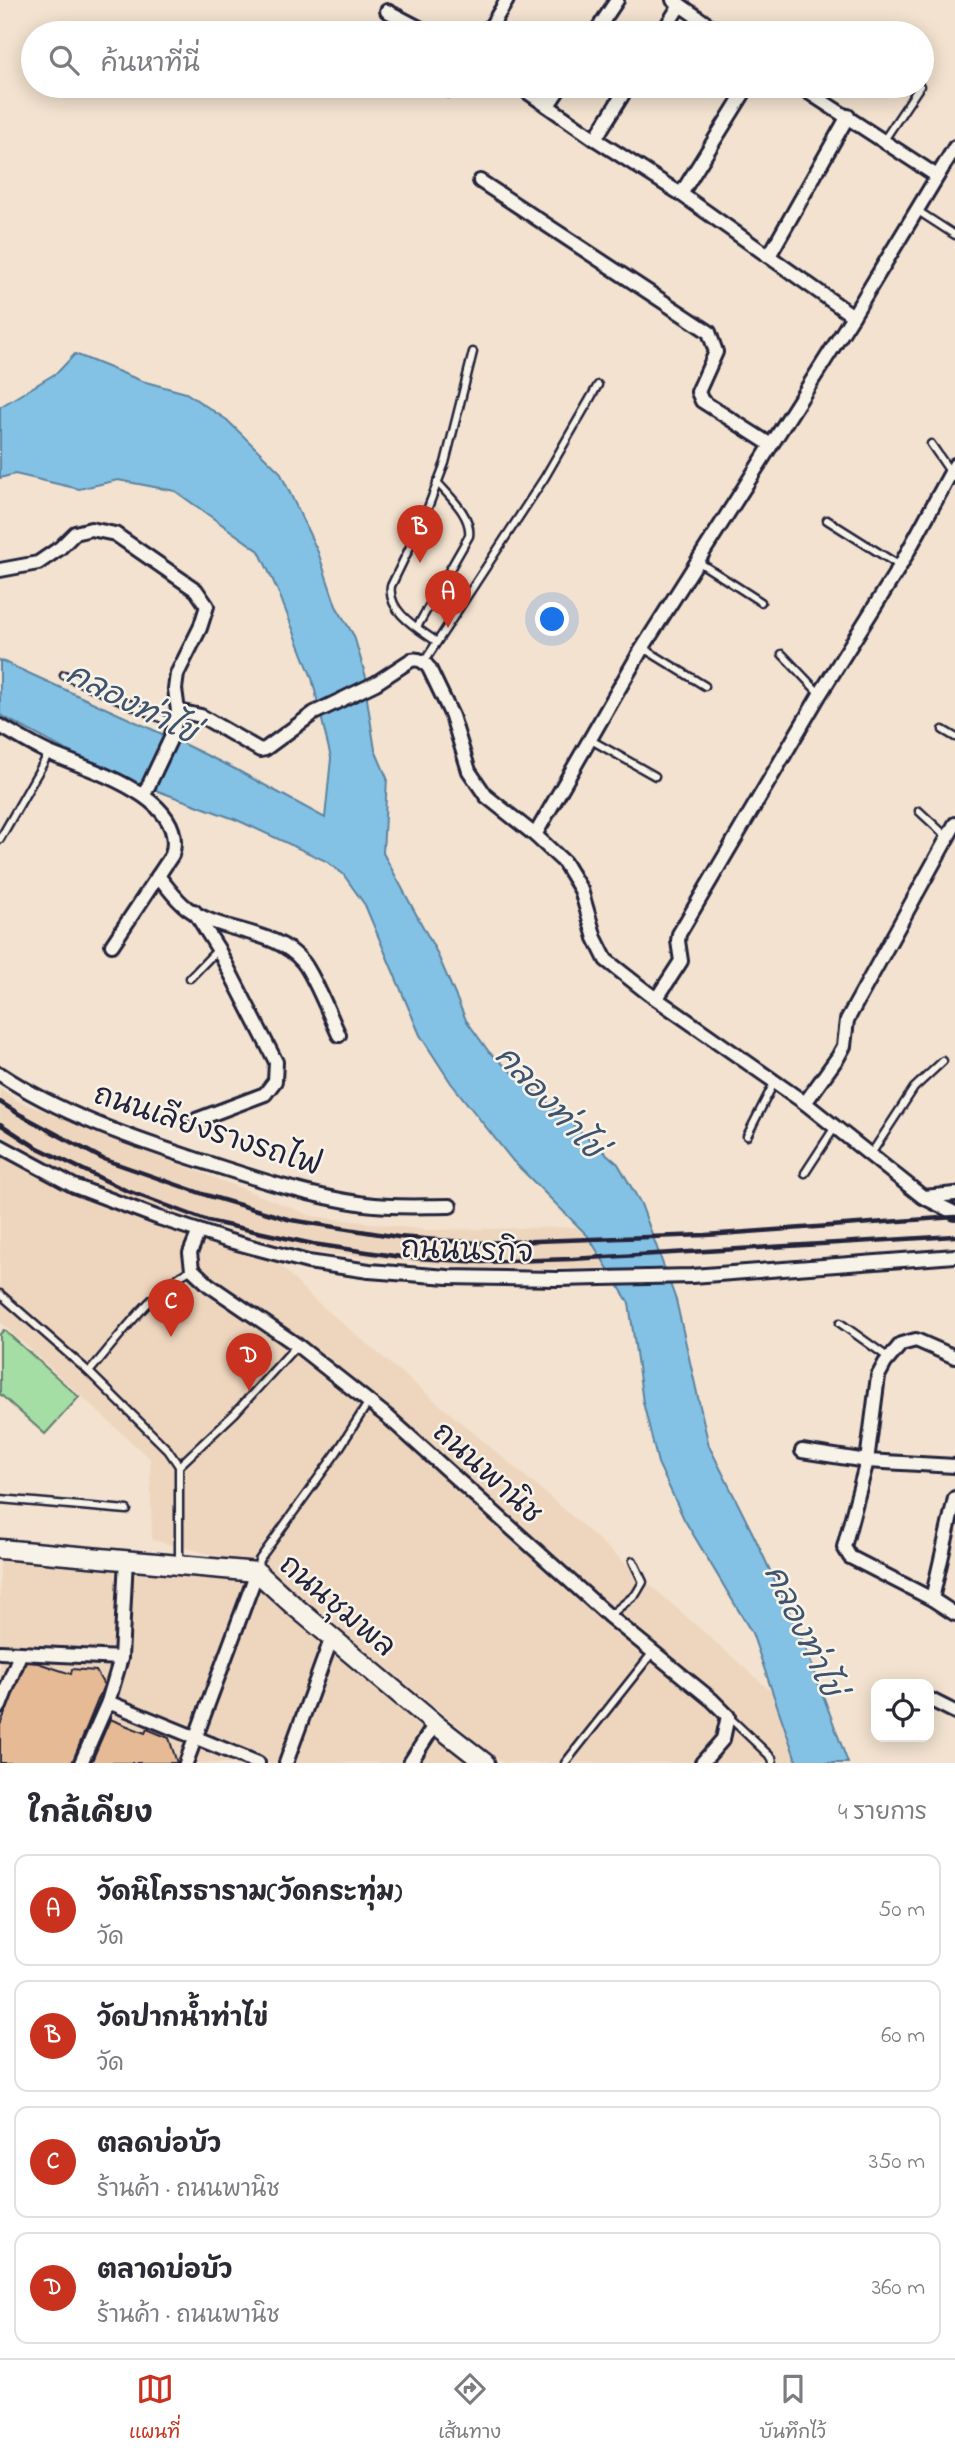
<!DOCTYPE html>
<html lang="th">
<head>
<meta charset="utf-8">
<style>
  :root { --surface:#fff; --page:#f2f2f3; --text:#2b2b33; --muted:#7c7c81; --line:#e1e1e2; --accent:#c8321e }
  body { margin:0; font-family:"Indie Flower","Playpen Sans Thai",sans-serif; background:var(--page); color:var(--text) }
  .controls { position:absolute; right:21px; bottom:21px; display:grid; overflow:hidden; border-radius:14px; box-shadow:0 4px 18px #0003 }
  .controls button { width:63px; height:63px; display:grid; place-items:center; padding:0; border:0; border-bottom:2px solid var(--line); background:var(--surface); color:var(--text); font:35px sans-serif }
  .you { position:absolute; left:553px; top:620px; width:24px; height:24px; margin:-18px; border:5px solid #fff; border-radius:50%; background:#1a73e8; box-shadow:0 0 0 10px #1a73e833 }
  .badge { display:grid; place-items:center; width:46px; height:46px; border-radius:50%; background:var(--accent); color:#fff; font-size:23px; font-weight:700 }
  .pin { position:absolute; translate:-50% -58px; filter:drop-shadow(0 2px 4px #0008) }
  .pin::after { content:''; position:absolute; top:37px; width:24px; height:21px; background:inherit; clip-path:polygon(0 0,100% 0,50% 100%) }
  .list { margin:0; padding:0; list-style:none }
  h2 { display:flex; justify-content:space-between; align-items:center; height:91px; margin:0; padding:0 28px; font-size:30px }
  h2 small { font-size:23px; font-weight:400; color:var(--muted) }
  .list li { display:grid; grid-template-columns:46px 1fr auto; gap:21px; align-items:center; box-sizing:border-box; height:112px; margin:0 14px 14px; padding:0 14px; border:2px solid var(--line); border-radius:14px }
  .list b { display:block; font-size:26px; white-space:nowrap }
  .list p { margin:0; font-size:23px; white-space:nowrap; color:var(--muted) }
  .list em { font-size:23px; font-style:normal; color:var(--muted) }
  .icon { flex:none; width:38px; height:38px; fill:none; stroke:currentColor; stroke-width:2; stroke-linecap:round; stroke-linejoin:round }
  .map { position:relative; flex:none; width:955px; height:1763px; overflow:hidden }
  .search { position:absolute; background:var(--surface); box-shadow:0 4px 18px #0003; left:21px; right:21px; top:21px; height:77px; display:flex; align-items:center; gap:18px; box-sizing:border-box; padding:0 24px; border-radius:38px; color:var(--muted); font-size:26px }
  .sheet { height:595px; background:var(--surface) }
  nav { display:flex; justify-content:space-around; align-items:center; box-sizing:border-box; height:98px; border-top:2px solid var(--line); background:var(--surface); font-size:19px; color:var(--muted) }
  nav a { display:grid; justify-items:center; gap:4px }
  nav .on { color:var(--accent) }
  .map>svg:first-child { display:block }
  .built { fill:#eed6be }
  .green { fill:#a4dea4; stroke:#638070; stroke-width:2 }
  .water { fill:#83c2e4; stroke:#5c82a0; stroke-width:2 }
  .building { fill:#e5ba95; stroke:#22223b; stroke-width:2 }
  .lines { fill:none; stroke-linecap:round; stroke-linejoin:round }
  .service-casing { stroke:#22223b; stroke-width:11 }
  .minor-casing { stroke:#22223b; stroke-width:18 }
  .secondary-casing { stroke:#22223b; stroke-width:23 }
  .service { stroke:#f7f3e8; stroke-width:6 }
  .minor { stroke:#f7f3e8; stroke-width:12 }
  .secondary { stroke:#f7f3e8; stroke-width:18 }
  .rail { stroke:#22223b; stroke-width:4.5 }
  .labels { text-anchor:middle; stroke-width:5; stroke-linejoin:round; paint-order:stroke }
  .street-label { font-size:30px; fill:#22223b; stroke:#f7f3e8 }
  .water-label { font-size:32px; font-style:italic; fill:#3f526e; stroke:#f7f3e8 }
</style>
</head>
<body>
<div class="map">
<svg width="955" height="1763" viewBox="0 0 955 1763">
  <rect width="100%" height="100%" fill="#f2e2cf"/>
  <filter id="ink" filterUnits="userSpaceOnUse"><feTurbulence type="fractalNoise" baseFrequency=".0143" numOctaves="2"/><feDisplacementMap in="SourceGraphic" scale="14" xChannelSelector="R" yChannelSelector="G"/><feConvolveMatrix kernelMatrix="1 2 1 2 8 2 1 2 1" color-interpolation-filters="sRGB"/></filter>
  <g filter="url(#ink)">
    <g class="built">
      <polygon points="0,1088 14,1099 312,1216 427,1230 579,1227 608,1268 472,1268 304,1251 127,1199 48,1165 0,1134"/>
      <polygon points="0,1151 73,1193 278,1263 311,1297 550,1497 772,1692 797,1763 503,1763 263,1567 152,1540 150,1459 0,1322"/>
      <polygon points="0,1556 247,1577 269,1591 480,1763 0,1763"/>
    </g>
    <polygon class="green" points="4,1330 79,1397 45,1434 0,1394 0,1334"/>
    <polygon class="water" points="75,354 142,381 186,393 227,420 280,472 318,552 336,606 354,636 367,681 367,699 375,750 387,778 383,853 436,951 466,1020 489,1052 618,1164 641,1204 676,1300 709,1446 755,1538 804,1644 848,1763 797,1763 752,1633 684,1519 658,1463 643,1402 629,1303 588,1236 513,1161 451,1083 420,1035 365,905 343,874 326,861 237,820 128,780 73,754 0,715 0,660 171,738 235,769 325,818 331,758 312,678 278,591 259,551 175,491 118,480 79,489 15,474 0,478 0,407 58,372"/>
    <g class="building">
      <polygon points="26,1662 38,1663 71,1674 72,1669 96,1671 104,1685 72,1763 0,1763 0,1725"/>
      <polygon points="110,1719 145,1733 147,1729 169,1738 177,1763 91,1763"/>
    </g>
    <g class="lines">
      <defs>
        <g id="service">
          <polyline points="821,100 830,86"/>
          <polyline points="884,140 920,86"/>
          <polyline points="918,211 955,235"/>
          <polyline points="931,444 951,473"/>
          <polyline points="827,520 900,566"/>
          <polyline points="697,561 761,602"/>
          <path d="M417 627 469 536C472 516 450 497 437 482"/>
          <path d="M437 642C419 629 387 612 391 586L424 518 445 463 473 352"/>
          <polyline points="643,648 705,686"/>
          <polyline points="782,654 820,694"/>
          <polyline points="424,662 545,477 598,385"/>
          <polyline points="64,675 174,724"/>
          <polyline points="943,730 955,737"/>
          <polyline points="591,740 655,776"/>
          <polyline points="919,811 947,837"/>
          <polyline points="0,839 49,753"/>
          <polyline points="190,978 218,949"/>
          <polyline points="747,1136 774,1083"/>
          <polyline points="871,1154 914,1088 943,1061"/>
          <polyline points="805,1173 835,1127"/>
          <polyline points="0,1294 89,1372 168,1450 179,1466 179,1563"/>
          <polyline points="840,1323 889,1358"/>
          <path d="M89 1372C120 1337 150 1291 192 1269"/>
          <polyline points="179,1466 235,1413 297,1345"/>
          <polyline points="0,1499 127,1510"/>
          <polyline points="257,1570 259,1560 337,1452 368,1403"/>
          <polyline points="609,1616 636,1594 643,1582 633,1561"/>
          <polyline points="729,1717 772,1758 773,1763"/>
          <polyline points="565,1763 653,1652"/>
        </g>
        <g id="minor">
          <polyline points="673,0 720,33"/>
          <polyline points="387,11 429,33"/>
          <polyline points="487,33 507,0"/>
          <polyline points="595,33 617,0"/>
          <polyline points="662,33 680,5"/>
          <polyline points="519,86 595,139 681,194 853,316"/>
          <polyline points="799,86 937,176"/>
          <polyline points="450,90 453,86"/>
          <polyline points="549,104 561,86"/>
          <polyline points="595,139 628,86"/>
          <polyline points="480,181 709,332 716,352 698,392 702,401 771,445"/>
          <polyline points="681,194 748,86"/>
          <polyline points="769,256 848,116"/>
          <polyline points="0,570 38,563 60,548 75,533 91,529 115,534 196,590 207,606 200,628 177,674 175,689 178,711 171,738 144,795"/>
          <path d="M178 711 201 716 260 750 265 749 314 713 376 683 411 660C419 658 424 661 429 668L452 716 469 771 486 796 535 835 564 862 581 890 595 938 606 960 648 993 805 1103 923 1197 955 1213"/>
          <path d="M0 726C17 735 34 747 52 754 90 770 189 798 172 855L112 945"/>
          <polyline points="535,835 640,652 853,316 955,147"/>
          <path d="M158 876C167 886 176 900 187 908 222 934 275 928 303 962 315 977 330 1016 339 1035"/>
          <polyline points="194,911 218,949 276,1062 275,1081 265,1094 196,1120"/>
          <polyline points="657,998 681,961 678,941 679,934 820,694 900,566 955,465"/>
          <path d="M0 1074C59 1113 128 1137 195 1159 251 1177 306 1196 365 1204 393 1208 422 1206 450 1206"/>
          <polyline points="805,1103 838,1057 844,1046 847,1020 955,824"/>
          <polyline points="0,1146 74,1186 159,1218 226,1240 308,1262 369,1271 448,1277 557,1279 692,1276 955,1256"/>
          <polyline points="924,1197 955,1194"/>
          <polyline points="199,1231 190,1253 192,1269 209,1285 297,1345 388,1417 609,1616 712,1700 728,1716 723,1739 702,1763"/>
          <polyline points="955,1357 916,1340 901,1344 885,1363 878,1376 867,1461 844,1547 850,1557 932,1599 955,1614"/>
          <polyline points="802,1451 867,1461 955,1466"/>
          <polyline points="932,1599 955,1498"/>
          <polyline points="0,1652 121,1658"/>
          <polyline points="929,1699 955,1712"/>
          <polyline points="108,1702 258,1763"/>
          <polyline points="0,1706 20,1654"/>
          <polyline points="81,1763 108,1702 121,1658 126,1558"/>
          <polyline points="186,1763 257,1572"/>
          <polyline points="286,1763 332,1637"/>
          <polyline points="410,1763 435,1724"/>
        </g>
        <polyline id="secondary" points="0,1549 257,1572 293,1605 435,1724 485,1763"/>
      </defs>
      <use href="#service" class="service-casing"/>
      <use href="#minor" class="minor-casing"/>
      <use href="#secondary" class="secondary-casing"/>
      <use href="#service" class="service"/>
      <use href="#minor" class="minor"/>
      <use href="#secondary" class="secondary"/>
      <g class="rail">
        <polyline points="0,1102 19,1114 103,1159 206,1195 291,1220 398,1237 478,1243 706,1235 955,1217"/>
        <polyline points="0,1124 34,1146 125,1190 208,1221 313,1244 401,1257 481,1262 572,1259 955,1236"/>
      </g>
    </g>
  </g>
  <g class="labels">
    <g class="street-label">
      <text transform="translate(208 1129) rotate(18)" y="10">ถนนเลียงรางรถไฟ</text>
      <text transform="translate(467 1249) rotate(2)" y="10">ถนนนรกิจ</text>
      <text transform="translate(488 1472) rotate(42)" y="10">ถนนพานิช</text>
      <text transform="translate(338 1605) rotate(40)" y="10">ถนนชุมพล</text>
    </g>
    <g class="water-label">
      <text transform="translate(132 702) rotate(27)" y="11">คลองท่าไข่</text>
      <text transform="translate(550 1101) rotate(47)" y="11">คลองท่าไข่</text>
      <text transform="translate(804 1630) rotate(65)" y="11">คลองท่าไข่</text>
    </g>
  </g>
</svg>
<div class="controls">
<button><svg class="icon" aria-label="locate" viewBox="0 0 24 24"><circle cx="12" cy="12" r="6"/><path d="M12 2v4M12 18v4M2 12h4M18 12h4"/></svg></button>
</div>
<div class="you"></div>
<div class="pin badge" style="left:448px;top:628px">A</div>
<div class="pin badge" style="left:420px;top:563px">B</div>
<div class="pin badge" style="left:171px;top:1337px">C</div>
<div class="pin badge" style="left:249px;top:1391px">D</div>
<div class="search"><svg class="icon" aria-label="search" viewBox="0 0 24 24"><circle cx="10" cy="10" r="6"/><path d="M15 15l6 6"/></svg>ค้นหาที่นี่</div>
</div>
<section class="sheet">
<h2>ใกล้เคียง<small>4 รายการ</small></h2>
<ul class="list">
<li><span class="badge">A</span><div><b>วัดนิโครธาราม(วัดกระทุ่ม)</b><p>วัด</p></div><em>50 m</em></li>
<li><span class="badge">B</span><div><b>วัดปากน้ำท่าไข่</b><p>วัด</p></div><em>60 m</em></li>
<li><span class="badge">C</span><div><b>ตลดบ่อบัว</b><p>ร้านค้า · ถนนพานิช</p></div><em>350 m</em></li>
<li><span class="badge">D</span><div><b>ตลาดบ่อบัว</b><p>ร้านค้า · ถนนพานิช</p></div><em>360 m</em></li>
</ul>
</section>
<nav>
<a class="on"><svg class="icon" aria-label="map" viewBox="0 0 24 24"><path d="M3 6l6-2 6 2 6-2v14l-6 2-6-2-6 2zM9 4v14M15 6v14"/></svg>แผนที่</a>
<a><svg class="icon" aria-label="directions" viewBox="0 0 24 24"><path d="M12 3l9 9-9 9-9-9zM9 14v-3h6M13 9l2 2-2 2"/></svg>เส้นทาง</a>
<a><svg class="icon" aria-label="saved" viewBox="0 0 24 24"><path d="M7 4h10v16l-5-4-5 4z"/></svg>บันทึกไว้</a>
</nav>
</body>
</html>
